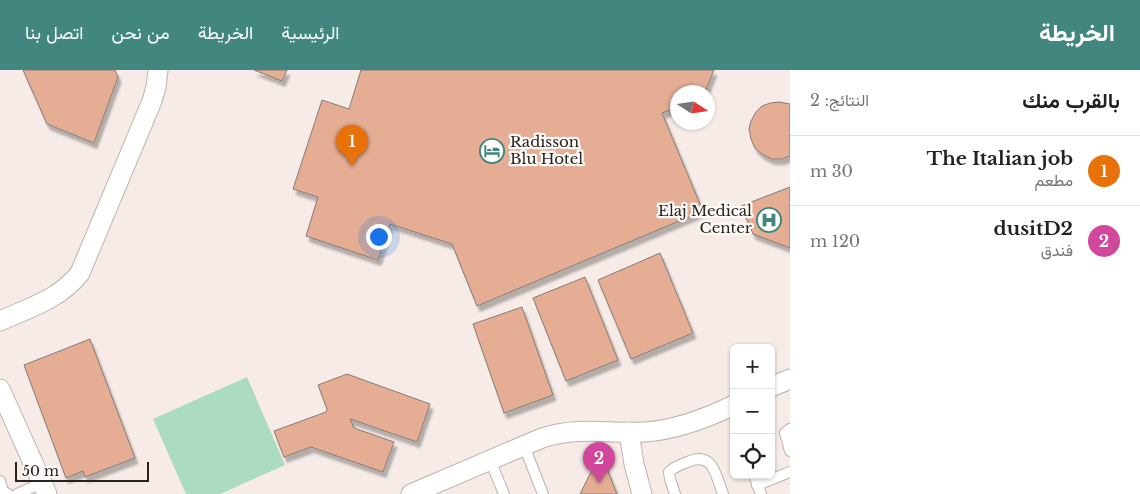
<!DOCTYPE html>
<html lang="ar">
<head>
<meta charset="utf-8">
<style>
  :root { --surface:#fff; --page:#f2f2f2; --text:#222; --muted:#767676; --line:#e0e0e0; --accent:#41877f }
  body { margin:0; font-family:"Libre Baskerville",Vazirmatn,serif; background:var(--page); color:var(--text); direction:rtl }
  .controls { position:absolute; right:15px; bottom:15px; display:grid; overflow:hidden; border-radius:8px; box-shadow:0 1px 4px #0004 }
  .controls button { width:45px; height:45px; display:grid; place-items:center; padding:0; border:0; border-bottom:1px solid var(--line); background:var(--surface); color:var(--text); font:25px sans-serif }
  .compass { position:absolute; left:670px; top:15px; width:45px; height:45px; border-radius:50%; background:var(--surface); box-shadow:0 1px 4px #0004; rotate:102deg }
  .scale { position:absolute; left:15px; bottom:12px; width:134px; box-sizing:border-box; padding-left:5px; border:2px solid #272321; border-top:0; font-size:14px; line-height:18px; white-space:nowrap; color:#272321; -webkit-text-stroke:4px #fefaf8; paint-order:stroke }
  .you { position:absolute; left:378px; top:166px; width:18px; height:18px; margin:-12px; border:4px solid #fff; border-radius:50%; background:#1a73e8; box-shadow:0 0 0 8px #1a73e833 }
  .badge { display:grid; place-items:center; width:32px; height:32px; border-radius:50%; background:var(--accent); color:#fff; font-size:16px; font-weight:700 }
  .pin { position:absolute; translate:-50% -41px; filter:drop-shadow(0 1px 2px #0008) }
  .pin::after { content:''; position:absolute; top:26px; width:18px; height:15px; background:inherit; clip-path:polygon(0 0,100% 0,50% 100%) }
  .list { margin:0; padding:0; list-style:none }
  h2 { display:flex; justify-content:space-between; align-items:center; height:65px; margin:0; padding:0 20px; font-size:21px }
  h2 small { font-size:16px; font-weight:400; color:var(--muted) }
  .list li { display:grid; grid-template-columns:32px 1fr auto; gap:15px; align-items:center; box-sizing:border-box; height:70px; padding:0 20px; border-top:1px solid var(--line) }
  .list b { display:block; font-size:19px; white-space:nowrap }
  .list p { margin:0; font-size:16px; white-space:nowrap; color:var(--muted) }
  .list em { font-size:16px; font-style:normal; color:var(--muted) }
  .icon { flex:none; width:28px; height:28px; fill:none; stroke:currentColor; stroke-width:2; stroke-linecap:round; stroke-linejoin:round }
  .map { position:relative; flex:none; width:790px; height:424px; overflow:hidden; direction:ltr }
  header { display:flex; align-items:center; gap:30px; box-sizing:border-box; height:70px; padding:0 25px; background:var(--accent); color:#fff }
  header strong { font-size:24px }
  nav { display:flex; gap:28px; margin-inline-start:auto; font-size:18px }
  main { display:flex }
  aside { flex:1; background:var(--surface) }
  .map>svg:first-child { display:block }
  .green { fill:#abdbc2 }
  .building { fill:#e4ad94; stroke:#857b77; filter:url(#shadow) }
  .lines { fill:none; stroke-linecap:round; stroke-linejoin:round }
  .service-casing { stroke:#bdb2ad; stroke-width:12 }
  .minor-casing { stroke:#bdb2ad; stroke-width:21 }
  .service { stroke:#fff; stroke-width:10 }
  .minor { stroke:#fff; stroke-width:19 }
  .labels { text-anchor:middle; stroke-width:4.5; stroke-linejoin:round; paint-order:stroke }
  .poi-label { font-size:15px; fill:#272321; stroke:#fefaf8; text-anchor:start }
</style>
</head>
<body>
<header>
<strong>الخريطة</strong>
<nav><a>الرئيسية</a><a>الخريطة</a><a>من نحن</a><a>اتصل بنا</a></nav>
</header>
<main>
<aside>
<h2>بالقرب منك<small>النتائج: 2</small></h2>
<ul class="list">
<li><span class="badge" style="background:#e8710a">1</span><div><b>The Italian job</b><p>مطعم</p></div><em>30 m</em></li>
<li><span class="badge" style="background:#d1479c">2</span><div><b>dusitD2</b><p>فندق</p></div><em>120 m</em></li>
</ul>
</aside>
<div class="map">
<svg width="790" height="424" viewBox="0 0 790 424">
  <defs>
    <filter id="shadow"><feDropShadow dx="3" dy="5.5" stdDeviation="1" flood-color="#0004"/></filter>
  </defs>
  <rect width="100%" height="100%" fill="#f6ebe6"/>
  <polygon class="green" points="247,307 285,395 220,424 186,424 153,349"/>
  <g class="building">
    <polygon points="23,0 115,0 118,7 94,73 47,54"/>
    <polygon points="254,0 287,0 282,11"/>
    <polygon points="361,0 714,0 705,22 678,22 678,37 662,43 703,141 477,236 452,174 390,154 378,190 306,166 318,127 293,119 322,30 349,39"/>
    <polygon points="779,32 790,34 790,86 782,89 772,89 763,85 755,78 751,69 749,59 751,51 756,42 762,36 770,33"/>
    <polygon points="790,117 790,178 753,164 741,136"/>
    <polygon points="660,183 693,263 631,289 598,210"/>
    <polygon points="585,207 618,290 566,311 533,228"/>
    <polygon points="522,237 553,325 504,343 473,254"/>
    <polygon points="90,269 135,388 85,407 83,401 66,408 24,295"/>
    <polygon points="347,304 430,334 417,372 350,349 354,358 394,372 383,402 311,377 284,387 274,361 326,342 327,339 318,315"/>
    <polygon points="603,389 617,424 580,424 590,404"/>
  </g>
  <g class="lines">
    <defs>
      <g id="service">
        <polyline points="790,359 785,363 790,381"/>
        <polyline points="524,376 543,424"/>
        <polyline points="490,390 504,424"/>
        <polyline points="754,405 761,424"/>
        <polyline points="0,411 3,421 8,424"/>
        <polyline points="757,415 790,402"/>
        <polyline points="17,424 42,413"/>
        <path d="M675 424 670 409 669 402C675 396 683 394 690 391 714 382 716 407 723 424"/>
      </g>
      <g id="minor">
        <path d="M0 251C29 238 60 229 80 203L152 31 156 17 158 0"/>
        <polyline points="771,317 790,309"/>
        <polyline points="0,319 47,424"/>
        <polyline points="629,362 634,394 642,424"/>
        <path d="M411 424 542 368C581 356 607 364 645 362 676 360 707 348 734 335"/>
      </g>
    </defs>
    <use href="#service" class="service-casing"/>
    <use href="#minor" class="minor-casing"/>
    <use href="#service" class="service"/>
    <use href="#minor" class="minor"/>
  </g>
  <defs>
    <symbol id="hotel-ring" viewBox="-11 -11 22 22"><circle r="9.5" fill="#fefaf8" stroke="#41877f" stroke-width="1.5"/><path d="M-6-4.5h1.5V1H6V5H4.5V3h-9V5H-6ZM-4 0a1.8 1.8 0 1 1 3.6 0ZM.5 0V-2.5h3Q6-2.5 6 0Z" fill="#41877f"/></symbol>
    <symbol id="hospital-ring" viewBox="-11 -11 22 22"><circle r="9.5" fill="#fefaf8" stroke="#41877f" stroke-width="1.5"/><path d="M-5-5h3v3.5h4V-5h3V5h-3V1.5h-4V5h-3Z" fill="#41877f"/></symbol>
  </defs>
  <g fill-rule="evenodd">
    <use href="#hotel-ring" x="478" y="67" width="28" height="28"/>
    <use href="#hospital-ring" x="755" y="136" width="28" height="28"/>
  </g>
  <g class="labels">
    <g class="poi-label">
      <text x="510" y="77">Radisson<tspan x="510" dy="17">Blu Hotel</tspan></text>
      <text x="752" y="146" text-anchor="end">Elaj Medical<tspan x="752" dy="17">Center</tspan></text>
    </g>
  </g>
</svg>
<div class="controls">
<button>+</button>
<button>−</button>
<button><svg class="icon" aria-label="locate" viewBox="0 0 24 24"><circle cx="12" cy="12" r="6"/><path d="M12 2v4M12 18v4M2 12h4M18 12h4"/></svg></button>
</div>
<svg class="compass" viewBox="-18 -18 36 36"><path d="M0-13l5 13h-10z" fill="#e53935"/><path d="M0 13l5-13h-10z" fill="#767676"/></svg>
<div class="scale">50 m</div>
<div class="you"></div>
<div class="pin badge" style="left:352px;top:96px;background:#e8710a">1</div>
<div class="pin badge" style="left:599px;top:413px;background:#d1479c">2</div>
</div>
</main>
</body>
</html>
